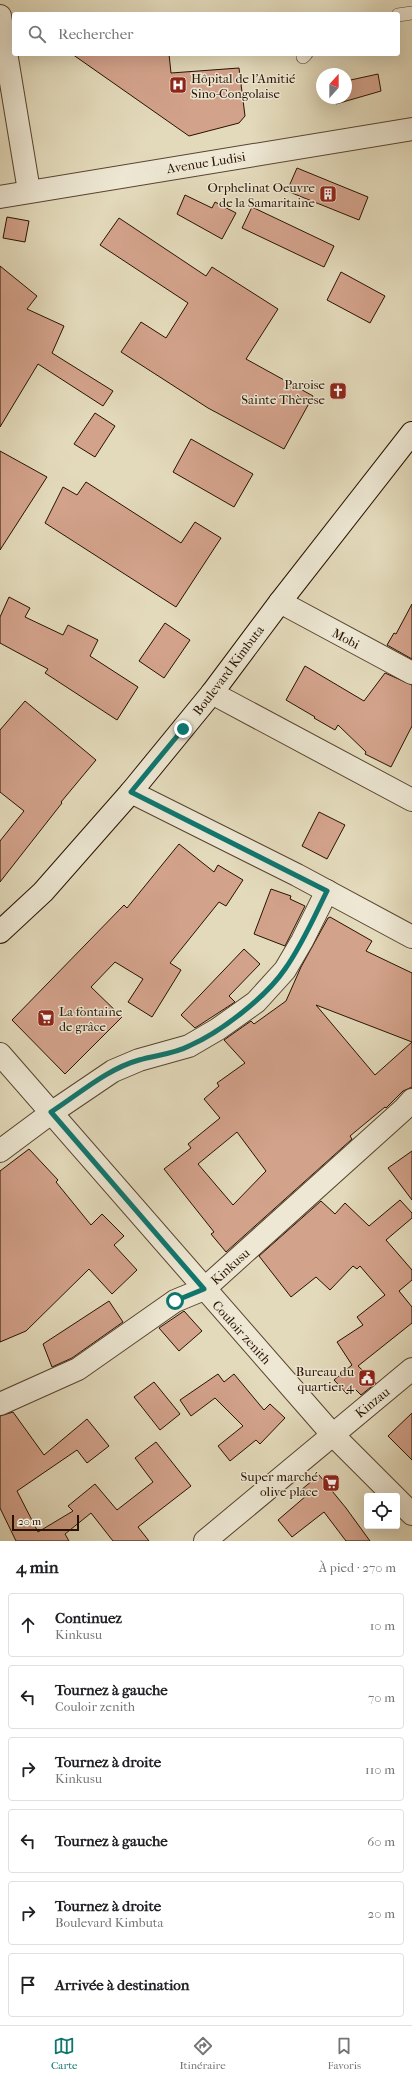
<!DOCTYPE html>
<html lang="fr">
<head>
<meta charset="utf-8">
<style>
  :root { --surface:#fff; --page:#f2f2f2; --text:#202124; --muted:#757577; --line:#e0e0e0; --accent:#0f766e }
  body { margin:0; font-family:"IM FELL French Canon",serif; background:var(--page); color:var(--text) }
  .controls { position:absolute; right:12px; bottom:12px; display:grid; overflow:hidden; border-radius:4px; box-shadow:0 4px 16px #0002 }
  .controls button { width:36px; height:36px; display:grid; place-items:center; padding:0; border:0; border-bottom:1px solid var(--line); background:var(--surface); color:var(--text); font:20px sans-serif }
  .compass { position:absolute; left:316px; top:68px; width:36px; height:36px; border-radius:50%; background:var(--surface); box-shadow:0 4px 16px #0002; rotate:21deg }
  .scale { position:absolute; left:12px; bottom:10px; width:67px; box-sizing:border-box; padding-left:4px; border:2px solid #281200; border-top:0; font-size:11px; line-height:14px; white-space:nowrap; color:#281200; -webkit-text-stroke:3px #ede7d3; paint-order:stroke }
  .stop { position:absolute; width:12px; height:12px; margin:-9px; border:3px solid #0f766e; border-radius:50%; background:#fff }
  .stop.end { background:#0f766e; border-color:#fff; box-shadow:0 1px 4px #0008 }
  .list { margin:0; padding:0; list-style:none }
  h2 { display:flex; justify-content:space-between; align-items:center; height:52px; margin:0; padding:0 16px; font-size:17px }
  h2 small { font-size:13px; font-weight:400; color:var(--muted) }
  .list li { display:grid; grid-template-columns:26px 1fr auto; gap:12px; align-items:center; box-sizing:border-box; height:64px; margin:0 8px 8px; padding:0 8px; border:1px solid var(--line); border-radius:4px }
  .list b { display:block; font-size:15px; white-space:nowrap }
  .list p { margin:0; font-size:13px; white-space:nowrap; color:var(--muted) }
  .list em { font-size:13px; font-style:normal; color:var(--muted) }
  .icon { flex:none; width:22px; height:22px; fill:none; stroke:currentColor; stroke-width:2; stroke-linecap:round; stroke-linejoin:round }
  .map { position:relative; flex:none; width:412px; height:1541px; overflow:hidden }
  .search { position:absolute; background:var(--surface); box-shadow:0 4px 16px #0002; left:12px; right:12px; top:12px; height:44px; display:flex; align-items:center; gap:10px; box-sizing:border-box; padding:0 14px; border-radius:4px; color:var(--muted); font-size:15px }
  .sheet { height:484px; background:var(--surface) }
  nav { display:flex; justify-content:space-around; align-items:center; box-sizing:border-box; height:56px; border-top:1px solid var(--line); background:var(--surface); font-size:11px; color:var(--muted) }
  nav a { display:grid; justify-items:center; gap:2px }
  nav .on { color:var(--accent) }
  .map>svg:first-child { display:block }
  .building { fill:#d3a28b; stroke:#281200; fill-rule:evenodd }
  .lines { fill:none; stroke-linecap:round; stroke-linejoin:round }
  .lane-casing { stroke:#57442f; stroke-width:14 }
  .street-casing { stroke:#57442f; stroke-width:24 }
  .secondary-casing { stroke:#281200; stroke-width:24 }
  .lane { stroke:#ede7d3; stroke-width:13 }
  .street { stroke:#ede7d3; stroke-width:22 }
  .secondary { stroke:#ede7d3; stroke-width:22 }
  .route { stroke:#0f766e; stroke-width:5 }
  .labels { text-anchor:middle; stroke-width:3; stroke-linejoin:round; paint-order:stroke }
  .poi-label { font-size:13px; fill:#281200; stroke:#ede7d3; text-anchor:end }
  .street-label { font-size:13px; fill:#281200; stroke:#ede7d3 }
</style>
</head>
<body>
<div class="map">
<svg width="412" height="1541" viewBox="0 0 412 1541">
  <rect width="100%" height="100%" fill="#e3dabb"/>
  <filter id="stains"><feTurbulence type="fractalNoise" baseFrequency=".005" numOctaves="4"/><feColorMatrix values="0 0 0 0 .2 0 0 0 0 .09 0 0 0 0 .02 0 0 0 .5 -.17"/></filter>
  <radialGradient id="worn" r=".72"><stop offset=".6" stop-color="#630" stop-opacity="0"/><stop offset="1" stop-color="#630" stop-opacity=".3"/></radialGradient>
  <g class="building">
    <polygon points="72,54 169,54 171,73 239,68 245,116 239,123 189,136"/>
    <polygon points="378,74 381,91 336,104 334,98 346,98 346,81"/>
    <polygon points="297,168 368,197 359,220 287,191"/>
    <polygon points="185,195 212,208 215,202 236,213 222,239 177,214"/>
    <polygon points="252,207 334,246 324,267 242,228"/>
    <polygon points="7,217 29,221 25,242 3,238"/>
    <polygon points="119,218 206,276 212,267 278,309 246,359 313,396 284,449 208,408 121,352 141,322 166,338 188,303 100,245"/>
    <polygon points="0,266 37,296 27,309 64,326 52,353 113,391 103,406 38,364 0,427"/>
    <polygon points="341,272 385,296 370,323 327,300"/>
    <polygon points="95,413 115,426 95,457 74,444"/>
    <polygon points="191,439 253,474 234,507 173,472"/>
    <polygon points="0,451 47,477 0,550"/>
    <polygon points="86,482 181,543 195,522 221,538 176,607 45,523 63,487 77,495"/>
    <polygon points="9,597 30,608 25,617 63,635 68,625 98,640 90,656 138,687 117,720 45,673 48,669 0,643 0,617"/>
    <polygon points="412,604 412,659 387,645 394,633 396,634"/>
    <polygon points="165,623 190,640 164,678 139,661"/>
    <polygon points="305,666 364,701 385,673 412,685 412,726 391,767 365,754 366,752 338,725 335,730 314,718 315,717 286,700"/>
    <polygon points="25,701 96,760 61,802 62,803 0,882 0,841 24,811 0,792 0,730"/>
    <polygon points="319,812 345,825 327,859 302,846"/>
    <polygon points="179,844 214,872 218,865 243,880 226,906 219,902 170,963 181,970 152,1017 128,1002 143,979 115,962 91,987 122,1017 65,1074 12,1020 124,905 127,908"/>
    <polygon points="271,889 291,896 290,899 305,906 285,946 254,934"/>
    <path d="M330 917 372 941 366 951 412 973V1042L316 1005 375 1075 412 1042V1087L403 1091 386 1108 385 1107 350 1136 352 1139 226 1252 211 1234 214 1232 164 1169 191 1148 188 1144 220 1118 204 1099 219 1086 217 1083 245 1063 224 1040 251 1021 254 1024 286 1001 301 967 328 918ZM237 1132 266 1171 233 1205 198 1164Z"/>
    <polygon points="244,949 260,964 229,996 235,1002 195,1028 181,1015"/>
    <polygon points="29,1149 58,1180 56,1182 91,1225 102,1214 124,1236 114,1245 137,1270 112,1294 89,1269 26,1331 0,1342 0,1171"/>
    <polygon points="412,1151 412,1200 388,1168"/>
    <polygon points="400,1200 412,1213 412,1218 386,1240 412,1270 412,1280 399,1291 412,1307 412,1323 358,1366 376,1383 361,1395 354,1388 347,1394 334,1380 352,1365 337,1342 363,1325 357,1317 385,1295 360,1266 357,1269 353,1266 330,1290 316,1277 291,1297 259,1256 321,1201 335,1214 345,1203 369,1226"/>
    <polygon points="109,1301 123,1322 72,1358 52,1367 43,1344"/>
    <polygon points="184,1311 202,1331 179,1351 159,1328"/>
    <polygon points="218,1374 224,1382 234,1374 264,1410 270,1404 285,1418 260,1444 256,1440 230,1461 218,1446 243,1426 215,1398 191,1416 180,1400"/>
    <polygon points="154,1382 180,1414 160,1430 134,1397"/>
    <polygon points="13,1412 44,1455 87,1419 109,1446 87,1463 77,1450 17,1491 38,1532 73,1511 68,1506 95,1484 117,1510 153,1482 135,1458 156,1442 191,1486 138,1527 149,1541 113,1541 91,1513 65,1534 69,1541 16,1541 0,1508 0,1416"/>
    <polygon points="412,1413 412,1460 388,1436"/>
    <polygon points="319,1475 346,1508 370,1541 346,1541 324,1512 292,1537 278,1520 306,1496 301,1490"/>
  </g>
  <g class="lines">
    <defs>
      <g id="lane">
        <polyline points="398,15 412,13"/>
        <polyline points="303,57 306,54"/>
      </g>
      <g id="street">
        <polyline points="0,16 29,191"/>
        <polyline points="0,197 412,129"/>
        <polyline points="280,602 412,673"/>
        <polyline points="212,693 412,800"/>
        <polyline points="131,792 297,875 412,937"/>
        <polyline points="0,1054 332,1434 394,1496"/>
        <polyline points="0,1151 51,1113 113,1071 139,1060 189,1046 218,1029 256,1002 285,970 302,941 327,891"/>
        <polyline points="0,1404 78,1369 175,1301 204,1289 404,1109 412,1100"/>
        <polyline points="397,1499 412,1514"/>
        <polyline points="205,1541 412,1369"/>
      </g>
      <polyline id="secondary" points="0,932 43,892 131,792 212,693 280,602 412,433"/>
    </defs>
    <use href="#lane" class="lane-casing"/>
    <use href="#street" class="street-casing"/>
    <use href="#secondary" class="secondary-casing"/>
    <use href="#lane" class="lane"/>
    <use href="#street" class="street"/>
    <use href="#secondary" class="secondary"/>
  </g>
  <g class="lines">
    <path class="route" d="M175 1301 204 1289 51 1112C79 1094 107 1069 139 1060 156 1055 174 1054 189 1046 221 1032 266 997 285 969 302 945 314 917 327 891L131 792 183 729"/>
  </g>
  <defs>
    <symbol id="hospital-square" viewBox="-11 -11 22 22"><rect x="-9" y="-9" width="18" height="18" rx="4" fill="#8f2418" stroke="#ede7d3"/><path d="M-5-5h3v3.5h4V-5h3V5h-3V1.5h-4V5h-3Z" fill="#fff"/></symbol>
    <symbol id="building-square" viewBox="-11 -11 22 22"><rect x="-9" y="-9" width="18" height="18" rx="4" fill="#8f2418" stroke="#ede7d3"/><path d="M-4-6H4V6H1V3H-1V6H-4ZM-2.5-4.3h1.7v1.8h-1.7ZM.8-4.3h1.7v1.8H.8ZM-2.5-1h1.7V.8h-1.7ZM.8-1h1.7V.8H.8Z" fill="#fff"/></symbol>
    <symbol id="church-square" viewBox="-11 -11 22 22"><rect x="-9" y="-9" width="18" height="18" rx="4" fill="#8f2418" stroke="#ede7d3"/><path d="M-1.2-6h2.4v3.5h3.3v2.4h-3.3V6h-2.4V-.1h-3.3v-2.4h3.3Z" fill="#fff"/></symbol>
    <symbol id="supermarket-square" viewBox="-11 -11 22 22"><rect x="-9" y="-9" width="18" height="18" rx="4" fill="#8f2418" stroke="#ede7d3"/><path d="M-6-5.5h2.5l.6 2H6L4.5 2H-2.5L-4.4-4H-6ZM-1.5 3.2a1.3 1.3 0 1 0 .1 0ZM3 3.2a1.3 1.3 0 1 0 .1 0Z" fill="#fff"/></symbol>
    <symbol id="civic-square" viewBox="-11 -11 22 22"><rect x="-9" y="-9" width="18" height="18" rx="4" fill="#8f2418" stroke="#ede7d3"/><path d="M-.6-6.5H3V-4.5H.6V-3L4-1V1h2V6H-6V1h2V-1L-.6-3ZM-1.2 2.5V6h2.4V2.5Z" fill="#fff"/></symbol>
  </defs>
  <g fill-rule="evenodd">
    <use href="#hospital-square" x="168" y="75" width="20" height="20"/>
    <use href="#building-square" x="318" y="184" width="20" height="20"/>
    <use href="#church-square" x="328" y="381" width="20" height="20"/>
    <use href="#supermarket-square" x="36" y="1008" width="20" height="20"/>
    <use href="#civic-square" x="357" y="1368" width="20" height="20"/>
    <use href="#supermarket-square" x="321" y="1473" width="20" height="20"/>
  </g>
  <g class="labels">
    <g class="poi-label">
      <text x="191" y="83" text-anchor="start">Hôpital de l'Amitié<tspan x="191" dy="15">Sino-Congolaise</tspan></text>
      <text x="315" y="192">Orphelinat Oeuvre<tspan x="315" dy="15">de la Samaritaine</tspan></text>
      <text x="325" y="389">Paroise<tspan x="325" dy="15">Sainte Thèrese</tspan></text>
      <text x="59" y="1016" text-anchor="start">La fontaine<tspan x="59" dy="15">de grâce</tspan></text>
      <text x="354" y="1376">Bureau du<tspan x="354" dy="15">quartier 4</tspan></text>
      <text x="318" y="1481">Super marché<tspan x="318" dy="15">olive place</tspan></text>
    </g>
    <g class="street-label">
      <text transform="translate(206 162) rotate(-9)" y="5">Avenue Ludisi</text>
      <text transform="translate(346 638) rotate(28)" y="5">Mobi</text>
      <text transform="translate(228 670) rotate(-53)" y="5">Boulevard Kimbuta</text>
      <text transform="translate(230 1266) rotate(-42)" y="5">Kinkusu</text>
      <text transform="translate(242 1332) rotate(48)" y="5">Couloir zenith</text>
      <text transform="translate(372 1402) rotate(-39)" y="5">Kinzau</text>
    </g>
  </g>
  <rect width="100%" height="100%" filter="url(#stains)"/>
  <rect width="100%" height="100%" fill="url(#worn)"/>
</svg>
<div class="controls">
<button><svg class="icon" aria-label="locate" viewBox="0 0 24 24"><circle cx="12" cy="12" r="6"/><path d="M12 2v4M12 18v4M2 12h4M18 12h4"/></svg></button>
</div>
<svg class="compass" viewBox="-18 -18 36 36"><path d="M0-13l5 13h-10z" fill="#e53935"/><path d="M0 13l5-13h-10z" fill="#757577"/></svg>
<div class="scale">20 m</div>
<div class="stop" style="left:175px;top:1301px"></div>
<div class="stop end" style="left:183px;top:729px"></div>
<div class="search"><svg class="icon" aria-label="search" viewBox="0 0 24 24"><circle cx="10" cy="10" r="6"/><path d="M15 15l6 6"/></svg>Rechercher</div>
</div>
<section class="sheet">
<h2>4 min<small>À pied · 270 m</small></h2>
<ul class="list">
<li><svg class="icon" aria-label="ahead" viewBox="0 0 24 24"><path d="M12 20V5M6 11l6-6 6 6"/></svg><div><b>Continuez</b><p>Kinkusu</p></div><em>10 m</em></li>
<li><svg class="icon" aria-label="left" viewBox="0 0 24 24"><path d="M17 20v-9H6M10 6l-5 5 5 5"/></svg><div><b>Tournez à gauche</b><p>Couloir zenith</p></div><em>70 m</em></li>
<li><svg class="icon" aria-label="right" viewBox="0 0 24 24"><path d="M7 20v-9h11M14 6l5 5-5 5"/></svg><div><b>Tournez à droite</b><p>Kinkusu</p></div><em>110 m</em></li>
<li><svg class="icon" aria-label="left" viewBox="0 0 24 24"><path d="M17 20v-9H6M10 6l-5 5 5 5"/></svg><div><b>Tournez à gauche</b></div><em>60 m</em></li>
<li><svg class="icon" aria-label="right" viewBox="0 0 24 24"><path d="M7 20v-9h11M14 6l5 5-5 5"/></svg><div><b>Tournez à droite</b><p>Boulevard Kimbuta</p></div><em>20 m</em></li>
<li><svg class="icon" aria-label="arrive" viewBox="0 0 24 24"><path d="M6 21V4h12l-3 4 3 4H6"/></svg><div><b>Arrivée à destination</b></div></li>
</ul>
</section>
<nav>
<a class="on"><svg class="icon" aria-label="map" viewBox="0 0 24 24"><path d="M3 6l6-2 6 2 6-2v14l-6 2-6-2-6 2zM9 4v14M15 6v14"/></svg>Carte</a>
<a><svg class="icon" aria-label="directions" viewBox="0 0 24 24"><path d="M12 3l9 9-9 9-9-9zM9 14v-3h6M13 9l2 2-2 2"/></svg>Itinéraire</a>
<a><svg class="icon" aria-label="saved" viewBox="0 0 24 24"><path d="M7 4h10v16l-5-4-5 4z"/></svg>Favoris</a>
</nav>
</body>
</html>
